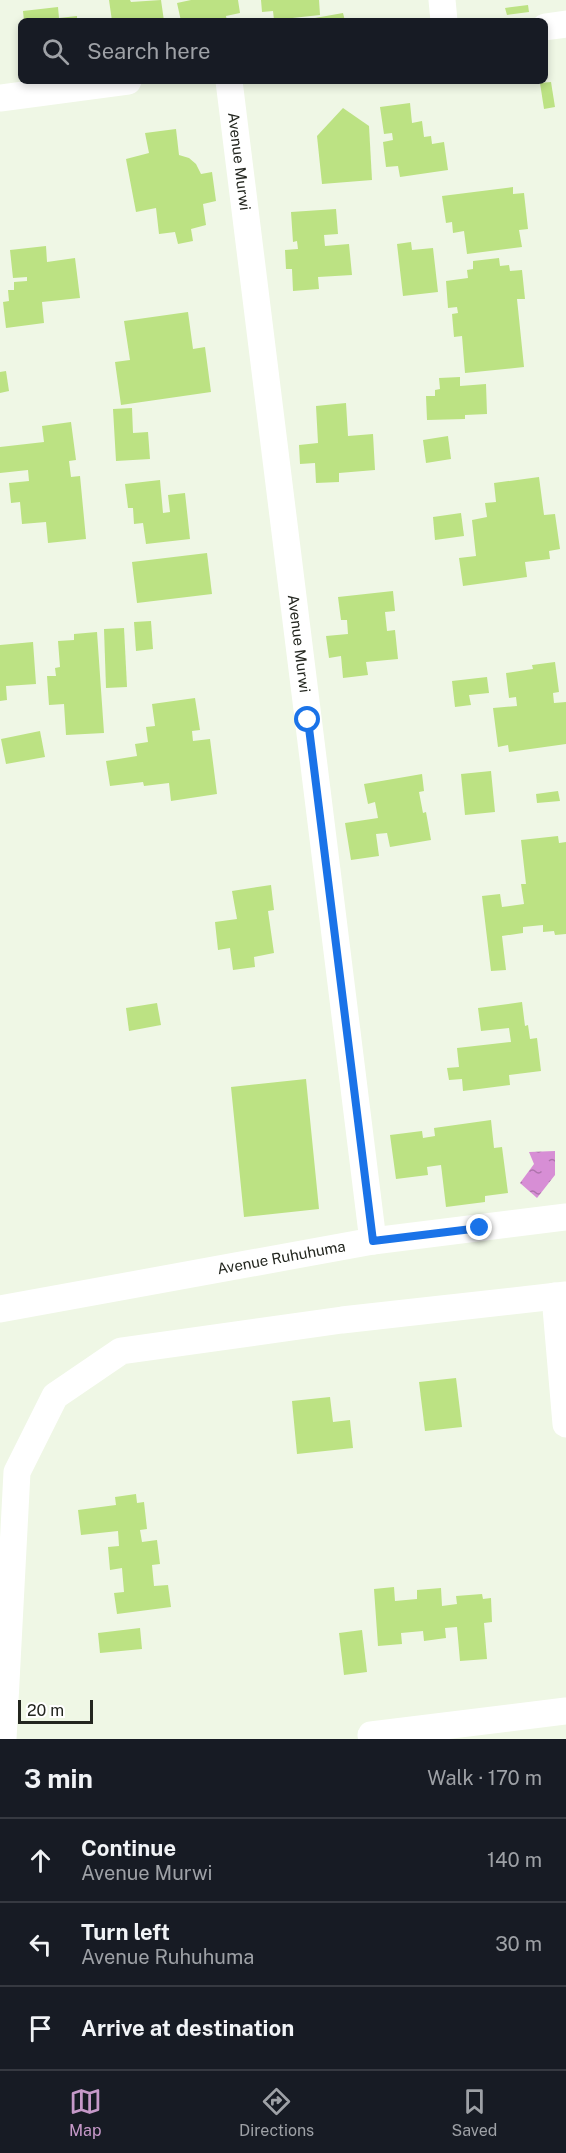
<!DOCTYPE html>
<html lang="en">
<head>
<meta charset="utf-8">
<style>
  :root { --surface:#171b24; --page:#20242c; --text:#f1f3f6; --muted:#9ea1a6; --line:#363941; --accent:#c699c9 }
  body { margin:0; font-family:"Public Sans",sans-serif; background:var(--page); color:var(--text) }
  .scale { position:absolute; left:18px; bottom:15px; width:75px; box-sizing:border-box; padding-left:6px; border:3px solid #23261f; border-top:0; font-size:16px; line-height:21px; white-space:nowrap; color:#23261f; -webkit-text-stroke:4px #fff; paint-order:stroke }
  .stop { position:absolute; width:18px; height:18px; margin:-14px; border:4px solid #1a73e8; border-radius:50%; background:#fff }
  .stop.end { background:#1a73e8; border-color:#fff; box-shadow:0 2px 6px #0008 }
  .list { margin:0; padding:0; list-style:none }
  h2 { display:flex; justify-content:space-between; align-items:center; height:78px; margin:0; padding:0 24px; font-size:26px }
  h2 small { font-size:20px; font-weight:400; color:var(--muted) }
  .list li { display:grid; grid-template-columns:39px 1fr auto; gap:18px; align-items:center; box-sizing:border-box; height:84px; padding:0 24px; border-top:2px solid var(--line) }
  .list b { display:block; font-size:22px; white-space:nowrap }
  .list p { margin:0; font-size:20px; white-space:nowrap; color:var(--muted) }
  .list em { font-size:20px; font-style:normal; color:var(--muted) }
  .icon { flex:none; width:33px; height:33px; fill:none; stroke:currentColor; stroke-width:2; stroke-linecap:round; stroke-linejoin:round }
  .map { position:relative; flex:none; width:566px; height:1739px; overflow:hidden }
  .search { position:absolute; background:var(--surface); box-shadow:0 3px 9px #0003; left:18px; right:18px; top:18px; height:66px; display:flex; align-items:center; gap:15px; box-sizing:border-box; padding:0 21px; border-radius:9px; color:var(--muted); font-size:22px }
  .sheet { height:330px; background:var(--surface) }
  nav { display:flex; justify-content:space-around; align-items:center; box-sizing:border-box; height:84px; border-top:2px solid var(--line); background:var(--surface); font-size:16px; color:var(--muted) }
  nav a { display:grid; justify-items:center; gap:3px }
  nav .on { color:var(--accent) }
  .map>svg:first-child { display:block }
  .water { fill:url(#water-ripples) }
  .building { fill:#bce283 }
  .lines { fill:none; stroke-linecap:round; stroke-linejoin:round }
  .minor { stroke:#fff; stroke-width:27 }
  .route { stroke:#1a73e8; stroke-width:8 }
  .labels { text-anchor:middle; stroke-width:6; stroke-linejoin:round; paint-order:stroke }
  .street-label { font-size:15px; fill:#23261f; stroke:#fff }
</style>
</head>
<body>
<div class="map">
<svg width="566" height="1739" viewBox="0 0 566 1739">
  <defs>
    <pattern id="water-ripples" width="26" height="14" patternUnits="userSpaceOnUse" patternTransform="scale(1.5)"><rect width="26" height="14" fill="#d78ed5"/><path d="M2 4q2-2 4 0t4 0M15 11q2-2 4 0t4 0" fill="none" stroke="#ae74ac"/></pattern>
  </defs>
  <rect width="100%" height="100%" fill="#eff7e5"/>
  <polygon class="water" points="555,1151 555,1175 537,1198 520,1183 534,1164 529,1152"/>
  <g class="building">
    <polygon points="109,0 130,0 131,2 161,0 164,21 112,21"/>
    <polygon points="191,0 238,0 240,13 226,16 227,21 181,21 177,3"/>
    <polygon points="261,0 319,0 320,15 274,20 273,11 262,12"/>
    <polygon points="528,5 529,12 507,15 505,8"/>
    <polygon points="58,7 59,18 77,16 77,21 24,21 23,11"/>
    <polygon points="343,13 345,21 316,21 315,18"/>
    <polygon points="551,82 555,107 544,109 540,83"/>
    <polygon points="410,103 412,123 422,121 424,137 431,136 432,144 444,142 448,170 400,177 398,166 386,167 383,142 393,140 392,133 384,134 380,107"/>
    <polygon points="343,108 369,126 372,180 322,184 317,136"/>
    <polygon points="176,129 179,155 189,158 196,164 201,174 212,172 216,201 203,204 206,225 191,229 193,241 178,244 175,232 159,234 156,208 136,212 126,159 149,153 145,133"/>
    <polygon points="513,187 513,194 524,193 528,229 519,230 522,247 467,254 464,231 453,233 452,222 446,223 442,196"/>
    <polygon points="336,209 338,234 324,235 325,246 349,244 352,275 318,277 319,289 293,291 292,269 286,269 285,250 298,249 297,241 293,242 291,212"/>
    <polygon points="411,242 412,250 433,248 438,292 403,296 397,244"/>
    <polygon points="46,246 47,262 75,258 80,298 42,302 44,323 6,328 3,302 9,301 8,290 14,290 14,282 27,281 27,277 13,278 10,250"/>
    <polygon points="499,258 500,266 509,265 510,271 522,270 525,299 517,299 524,367 465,373 462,336 454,337 452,314 458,313 457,307 448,308 446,281 468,278 467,270 473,269 473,261"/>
    <polygon points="188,312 193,349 205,347 211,392 121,405 115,362 130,360 124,321"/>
    <polygon points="6,371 9,391 0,393 0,372"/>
    <polygon points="460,377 460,386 486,384 487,414 465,415 465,419 427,420 426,396 435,396 435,390 440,389 439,378"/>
    <polygon points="346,403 348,436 373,434 375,470 339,473 339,482 316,483 315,463 300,464 299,445 318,443 316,406"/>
    <polygon points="132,408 133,433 148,432 150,459 116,461 113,409"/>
    <polygon points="71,422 76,460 69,461 71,477 80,476 86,539 48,543 46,522 22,524 20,502 11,503 9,483 29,481 28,470 0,473 0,447 44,442 42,426"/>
    <polygon points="448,436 451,459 426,463 423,440"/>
    <polygon points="539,477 544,515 555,514 560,549 549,551 550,559 525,562 527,577 463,586 459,558 476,556 472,520 487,517 485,503 496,502 494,483"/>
    <polygon points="160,480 163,513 170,512 168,495 185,493 190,539 146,544 143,523 134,524 133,508 128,508 125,484"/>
    <polygon points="461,513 464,536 435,540 433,517"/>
    <polygon points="207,553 212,594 137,603 132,562"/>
    <polygon points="393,591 395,611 385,612 387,631 395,630 398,659 366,662 368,675 343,678 341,656 329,658 326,636 348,634 347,620 341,620 338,597"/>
    <polygon points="151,621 153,649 136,651 134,622"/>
    <polygon points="124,628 127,687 106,688 104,629"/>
    <polygon points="97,632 104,733 66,735 64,704 49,705 47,676 56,676 55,668 60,667 58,641 74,640 74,634"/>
    <polygon points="33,642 36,684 6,686 7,700 0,701 0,645"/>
    <polygon points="555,662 559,692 553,693 554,703 566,702 566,744 509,752 508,745 498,747 493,708 517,706 516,697 509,698 506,673 533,669 532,665"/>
    <polygon points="487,677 489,693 469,695 471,705 455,707 452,681"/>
    <polygon points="195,698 200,730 192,731 193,741 210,739 217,794 171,801 169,783 144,786 143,782 110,786 106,761 137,756 135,744 148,742 146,727 155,726 152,704"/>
    <polygon points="40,731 45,757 6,764 1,739"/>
    <polygon points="491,771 495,812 465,815 461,774"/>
    <polygon points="422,774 424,791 419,792 423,813 426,812 431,840 390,847 387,833 376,834 379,856 351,860 345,823 378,818 375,802 368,804 364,784"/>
    <polygon points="558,791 560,801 537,803 536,794"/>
    <polygon points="558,836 559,843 566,842 566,934 555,935 554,931 543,932 543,925 523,927 523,933 502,936 506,970 491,971 482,896 500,894 502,907 524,904 521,884 526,884 521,840"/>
    <polygon points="271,885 274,910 268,911 274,953 254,957 255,967 233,970 230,948 218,950 215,922 237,919 232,891"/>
    <polygon points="522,1002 525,1026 528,1025 530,1039 537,1038 541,1071 509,1075 510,1085 463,1091 462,1079 449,1080 447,1068 459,1067 457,1048 511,1042 509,1028 481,1031 478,1008"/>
    <polygon points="157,1003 161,1025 129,1031 126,1008"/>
    <polygon points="306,1079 319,1209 244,1217 231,1087"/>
    <polygon points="491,1120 494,1148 502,1147 508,1193 485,1196 485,1202 446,1207 441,1165 427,1167 428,1175 396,1179 390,1135 422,1131 423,1138 435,1136 434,1128"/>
    <polygon points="456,1378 462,1427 425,1431 419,1382"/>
    <polygon points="330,1397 333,1422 350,1420 353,1448 297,1454 292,1401"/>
    <polygon points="136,1494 137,1503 144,1502 147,1529 140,1530 142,1542 157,1540 160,1564 152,1565 154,1586 168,1585 171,1607 117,1614 114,1593 124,1592 122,1568 110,1570 108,1547 119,1546 118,1531 81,1535 78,1510 116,1505 115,1497"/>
    <polygon points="394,1587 395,1601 417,1599 417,1590 441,1588 442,1606 457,1604 456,1596 482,1594 483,1599 491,1598 492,1622 484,1623 487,1659 460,1661 457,1627 445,1628 446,1638 424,1641 423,1631 401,1633 402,1644 378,1646 374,1589"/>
    <polygon points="140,1628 142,1649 100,1653 98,1633"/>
    <polygon points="362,1630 367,1672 344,1675 339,1633"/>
  </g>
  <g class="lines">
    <g class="minor">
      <polyline points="442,0 444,21"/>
      <polyline points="545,27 566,24"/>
      <path id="s1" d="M229 81 373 1241"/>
      <polyline points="0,98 128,81"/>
      <polyline points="555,1296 566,1424"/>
      <path id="s2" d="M0 1309 373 1241 566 1217"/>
      <polyline points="371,1735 566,1711"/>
      <polyline points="3,1739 17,1472 55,1396 121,1351 342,1320 566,1295"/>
    </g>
  </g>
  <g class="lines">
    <polyline class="route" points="308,720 373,1241 480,1228"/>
  </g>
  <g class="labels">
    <g class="street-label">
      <text dy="5" stroke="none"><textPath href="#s1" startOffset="81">Avenue Murwi</textPath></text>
      <text dy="5" stroke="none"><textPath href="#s1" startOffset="567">Avenue Murwi</textPath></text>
      <text dy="5" stroke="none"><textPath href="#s2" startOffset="286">Avenue Ruhuhuma</textPath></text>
    </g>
  </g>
</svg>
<div class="scale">20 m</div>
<div class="stop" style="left:308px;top:720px"></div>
<div class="stop end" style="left:480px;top:1228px"></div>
<div class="search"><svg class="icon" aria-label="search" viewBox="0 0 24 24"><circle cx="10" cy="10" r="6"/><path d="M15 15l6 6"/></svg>Search here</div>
</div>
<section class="sheet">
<h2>3 min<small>Walk · 170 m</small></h2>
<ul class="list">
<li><svg class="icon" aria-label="ahead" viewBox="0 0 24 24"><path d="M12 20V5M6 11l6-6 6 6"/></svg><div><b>Continue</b><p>Avenue Murwi</p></div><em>140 m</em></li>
<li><svg class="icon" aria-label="left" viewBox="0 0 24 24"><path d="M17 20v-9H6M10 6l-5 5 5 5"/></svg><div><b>Turn left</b><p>Avenue Ruhuhuma</p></div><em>30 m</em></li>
<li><svg class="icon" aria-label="arrive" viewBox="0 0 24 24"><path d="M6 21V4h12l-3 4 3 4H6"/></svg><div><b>Arrive at destination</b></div></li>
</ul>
</section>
<nav>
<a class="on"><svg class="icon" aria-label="map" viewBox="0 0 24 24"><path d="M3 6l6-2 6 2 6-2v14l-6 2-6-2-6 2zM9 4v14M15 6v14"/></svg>Map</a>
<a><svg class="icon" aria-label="directions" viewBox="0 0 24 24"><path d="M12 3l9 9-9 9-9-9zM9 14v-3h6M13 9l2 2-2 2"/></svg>Directions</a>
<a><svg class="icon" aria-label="saved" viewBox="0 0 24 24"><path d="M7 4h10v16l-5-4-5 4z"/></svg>Saved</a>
</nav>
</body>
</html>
